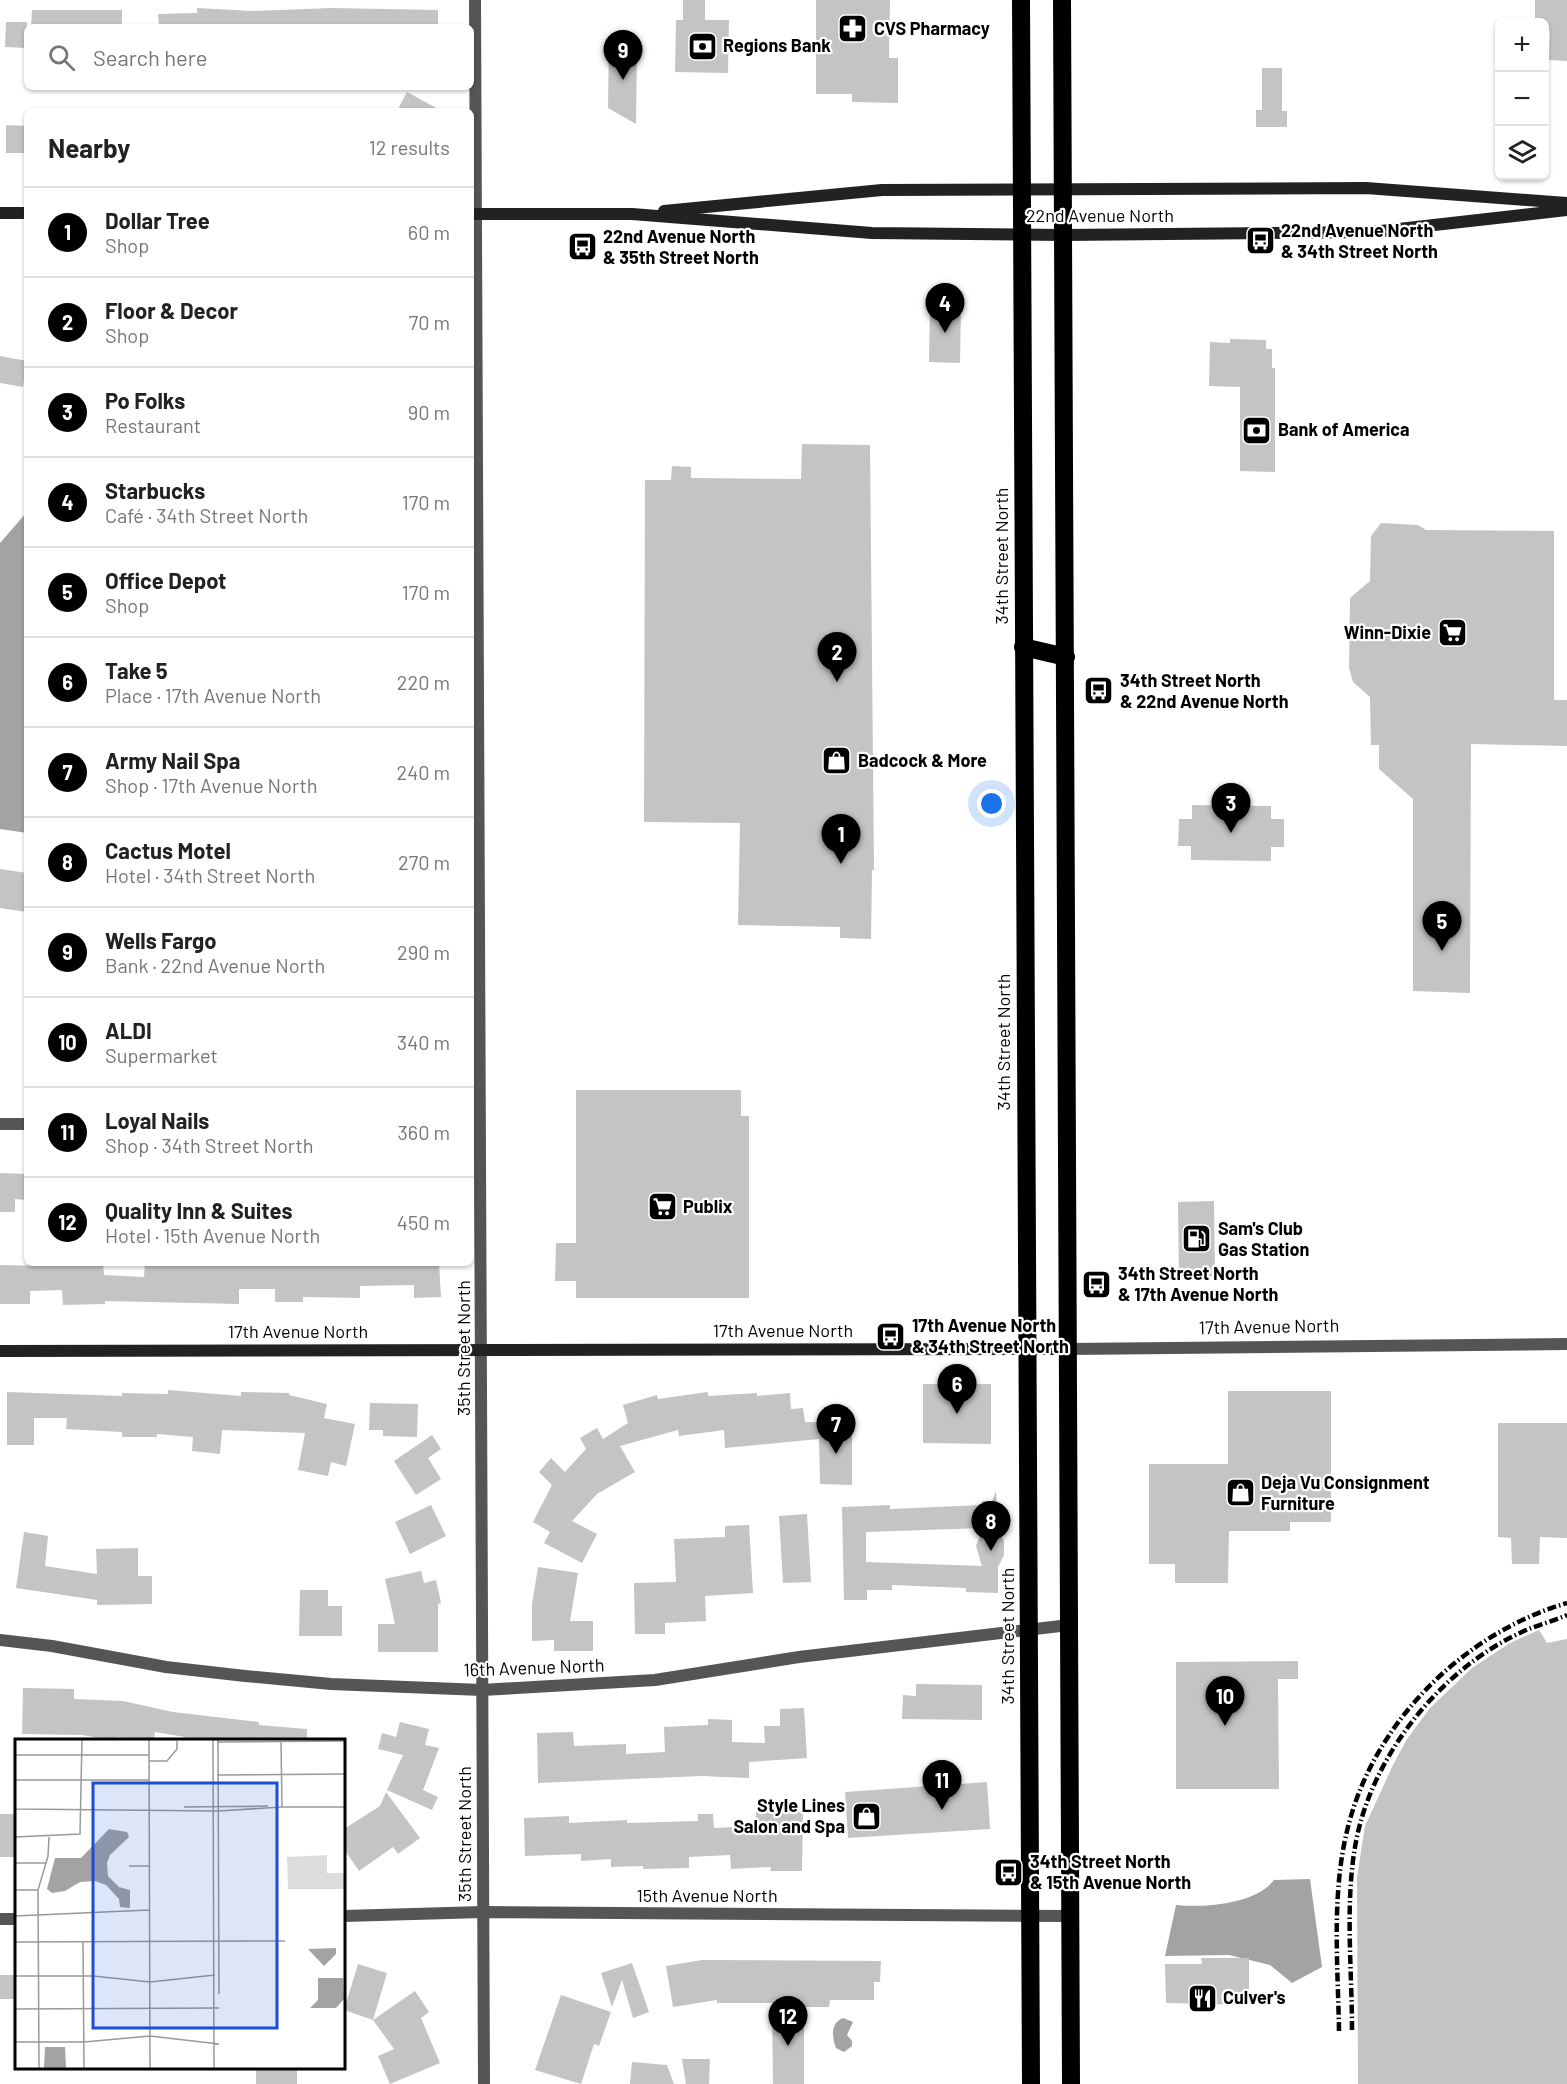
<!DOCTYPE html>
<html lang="en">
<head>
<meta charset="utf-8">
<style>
  :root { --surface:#fff; --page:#f6f6f6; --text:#222; --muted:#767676; --line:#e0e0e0; --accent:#000 }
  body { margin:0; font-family:Barlow,sans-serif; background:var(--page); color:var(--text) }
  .controls { position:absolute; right:18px; top:18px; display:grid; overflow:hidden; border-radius:9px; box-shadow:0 2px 4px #0004 }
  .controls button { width:54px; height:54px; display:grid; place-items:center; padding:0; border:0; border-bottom:2px solid var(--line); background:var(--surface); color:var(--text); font:30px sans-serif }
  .you { position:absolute; left:992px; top:804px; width:21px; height:21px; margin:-15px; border:4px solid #fff; border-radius:50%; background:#1a73e8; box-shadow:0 0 0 9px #1a73e833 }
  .badge { display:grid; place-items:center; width:39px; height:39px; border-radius:50%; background:var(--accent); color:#fff; font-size:20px; font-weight:700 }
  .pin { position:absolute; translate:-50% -50px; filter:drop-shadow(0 2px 3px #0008) }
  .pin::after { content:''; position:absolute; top:32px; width:21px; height:18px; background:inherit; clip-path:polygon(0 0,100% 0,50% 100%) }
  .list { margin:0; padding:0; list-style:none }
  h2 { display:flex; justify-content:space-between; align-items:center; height:78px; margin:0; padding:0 24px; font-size:26px }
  h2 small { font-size:20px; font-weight:400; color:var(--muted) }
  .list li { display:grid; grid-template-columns:39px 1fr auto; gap:18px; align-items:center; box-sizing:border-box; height:90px; padding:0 24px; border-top:2px solid var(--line) }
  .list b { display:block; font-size:22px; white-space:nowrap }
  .list p { margin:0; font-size:20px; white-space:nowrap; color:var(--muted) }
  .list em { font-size:20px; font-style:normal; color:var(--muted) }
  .icon { flex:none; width:33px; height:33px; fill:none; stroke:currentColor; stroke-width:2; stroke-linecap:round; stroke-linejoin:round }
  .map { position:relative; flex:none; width:1567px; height:2084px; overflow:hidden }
  .search { position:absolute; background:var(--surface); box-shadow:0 2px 4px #0004; left:24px; top:24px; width:450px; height:66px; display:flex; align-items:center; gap:15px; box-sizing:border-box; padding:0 21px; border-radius:9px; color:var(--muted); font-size:22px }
  .panel { position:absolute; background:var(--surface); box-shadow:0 2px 4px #0004; left:24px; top:108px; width:450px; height:1158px; border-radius:9px }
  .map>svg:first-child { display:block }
  .water { fill:#a3a3a3 }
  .building { fill:#c4c4c4; fill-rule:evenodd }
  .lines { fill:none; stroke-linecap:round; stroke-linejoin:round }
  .street { stroke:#555; stroke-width:12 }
  .secondary { stroke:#222; stroke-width:12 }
  .highway { stroke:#000; stroke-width:18 }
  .rail { stroke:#000; stroke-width:4.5; stroke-dasharray:9 3 1.5 3; stroke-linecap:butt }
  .labels { text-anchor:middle; stroke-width:4.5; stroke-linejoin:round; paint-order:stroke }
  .poi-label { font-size:18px; font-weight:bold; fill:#000; stroke:#fff; text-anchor:start }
  .street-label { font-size:18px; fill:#000; stroke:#fff }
  .inset-road { fill:none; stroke:#999; stroke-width:1.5 }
  .view { fill:#1d4ed8; fill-opacity:0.15; stroke:#1d4ed8; stroke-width:3 }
  .inset-edge { fill:none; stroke:#000; stroke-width:3 }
</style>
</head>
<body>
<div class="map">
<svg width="1567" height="2084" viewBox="0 0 1567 2084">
  <rect width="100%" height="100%" fill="#fff"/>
  <g class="water">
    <polygon points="27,512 27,833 0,829 0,543"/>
    <path d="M1310 1879 1322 1967 1292 1983 1270 1965 1229 1955 1165 1956 1176 1905C1204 1908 1256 1904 1274 1880Z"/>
    <path d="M843 2018 853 2022 847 2035 852 2041V2046L844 2052 836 2048C832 2037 830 2023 843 2018Z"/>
  </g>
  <g class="building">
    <polygon points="683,0 705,0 705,20 729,20 728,73 675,72 676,20 683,20"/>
    <polygon points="816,0 890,0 889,58 898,58 898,103 852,102 852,94 816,94"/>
    <polygon points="1535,0 1567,0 1567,61 1549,60 1550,31 1545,31 1545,22 1535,22"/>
    <polygon points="197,8 251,11 331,8 438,10 438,27 159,27 158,14 197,13"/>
    <polygon points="32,10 122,10 122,27 31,27"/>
    <polygon points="6,22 27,22 27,48 5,47"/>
    <polygon points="609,37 637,53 636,124 608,108"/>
    <polygon points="1262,68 1282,68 1282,111 1287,111 1287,127 1256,127 1256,110 1262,110"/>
    <polygon points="407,92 442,111 397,111"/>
    <polygon points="6,125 27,126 27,153 6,153"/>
    <polygon points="930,303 961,304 960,363 929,362"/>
    <polygon points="1230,339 1266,340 1266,349 1272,349 1272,368 1275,368 1275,472 1240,471 1240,387 1209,386 1210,342 1230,343"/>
    <polygon points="0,356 27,361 23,387 0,383"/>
    <polygon points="802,444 870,445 874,870 872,870 871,939 840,938 840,927 738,925 740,823 644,822 645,480 671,480 672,466 691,467 691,478 801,479"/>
    <polygon points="1381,523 1418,525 1426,530 1554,531 1554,700 1567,700 1567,746 1471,744 1470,993 1413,991 1413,799 1379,769 1379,745 1371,745 1370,697 1353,682 1349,668 1350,598 1370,581 1371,536"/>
    <polygon points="1192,805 1271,806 1271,819 1284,819 1284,847 1271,847 1271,861 1191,860 1191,846 1178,846 1179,819 1192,819"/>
    <polygon points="0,869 27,873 27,912 0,908"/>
    <polygon points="576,1090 741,1090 741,1116 749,1116 749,1298 576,1298 576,1281 555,1281 556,1243 576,1243"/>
    <polygon points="0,1173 27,1174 27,1200 15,1199 15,1212 0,1212"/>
    <polygon points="1214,1201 1215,1277 1179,1277 1178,1202"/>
    <polygon points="47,1263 103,1263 104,1275 144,1277 145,1263 439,1263 441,1297 414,1298 414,1285 360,1286 360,1298 303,1297 303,1302 275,1302 275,1289 239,1289 239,1304 105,1301 105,1304 63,1305 62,1290 30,1291 30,1304 0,1304 0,1265 47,1266"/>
    <polygon points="923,1384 991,1384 991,1444 923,1443"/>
    <polygon points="168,1390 241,1396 241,1392 289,1393 289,1395 327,1404 324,1418 355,1424 346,1466 331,1462 328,1476 298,1470 305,1433 222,1430 220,1454 192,1451 193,1437 157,1434 157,1437 122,1437 122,1432 66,1429 67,1418 34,1418 34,1445 7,1445 7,1392 122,1396 122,1393 168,1394"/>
    <polygon points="1228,1391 1331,1391 1331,1522 1290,1522 1290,1531 1229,1531 1228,1583 1175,1583 1175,1564 1149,1564 1149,1464 1228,1464"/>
    <polygon points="708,1392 708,1396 757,1393 757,1396 790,1393 791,1409 803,1408 805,1422 852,1423 852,1485 820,1484 819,1439 725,1448 724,1430 679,1436 678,1430 620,1446 635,1472 597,1494 572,1521 597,1534 582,1563 544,1543 550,1532 533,1522 552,1485 539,1472 551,1458 565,1472 586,1449 580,1438 597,1428 603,1439 628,1423 623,1405 657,1395 658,1399"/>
    <polygon points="370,1403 418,1404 417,1437 383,1436 383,1430 369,1430"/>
    <polygon points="1498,1423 1567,1423 1567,1538 1540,1537 1539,1564 1512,1564 1511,1538 1498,1537"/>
    <polygon points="432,1435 441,1449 428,1458 441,1479 416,1495 394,1461"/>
    <path d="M996 1491 998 1526 1004 1542V1555L998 1567V1593L966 1592V1588L892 1585V1590H867V1600H844L842 1507 890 1505V1509L982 1505V1501H992ZM983 1528 976 1546 982 1566 866 1562V1532Z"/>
    <polygon points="431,1505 446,1536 410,1554 395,1522"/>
    <polygon points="807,1514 811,1582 783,1583 779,1516"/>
    <polygon points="749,1525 753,1593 705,1596 706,1621 665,1623 665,1634 635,1634 634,1583 676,1582 674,1539 725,1537 725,1526"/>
    <polygon points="24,1532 48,1536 45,1566 97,1574 96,1549 138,1548 138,1576 152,1576 152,1604 97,1605 97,1600 16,1588"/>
    <polygon points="538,1567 578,1573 570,1621 593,1621 593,1651 554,1651 554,1640 532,1641 532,1604"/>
    <polygon points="421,1571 424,1583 436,1580 441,1603 438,1604 438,1652 378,1652 378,1624 395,1624 385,1579"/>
    <polygon points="300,1590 328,1590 328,1606 342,1606 342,1636 299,1636"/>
    <polygon points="1539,1630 1547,1643 1567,1639 1567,2084 1358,2084 1357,1877 1365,1826 1393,1765 1407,1739 1430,1708 1472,1668 1510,1643"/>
    <polygon points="1298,1661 1298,1679 1278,1679 1279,1789 1176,1789 1176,1662"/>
    <polygon points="916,1684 982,1685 982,1720 902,1719 903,1695 916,1696"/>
    <polygon points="23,1688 74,1689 74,1699 123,1701 173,1712 259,1722 259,1725 307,1729 307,1740 184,1740 185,1737 155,1732 154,1740 116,1737 116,1740 99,1740 99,1738 82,1735 22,1734"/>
    <polygon points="804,1708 807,1758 749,1762 749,1778 702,1776 538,1783 537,1733 573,1732 574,1746 626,1744 626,1754 665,1752 664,1727 708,1725 708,1719 732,1720 732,1742 765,1743 764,1726 780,1726 780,1709"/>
    <polygon points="400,1722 429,1729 425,1745 439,1748 423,1790 438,1797 432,1810 387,1790 403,1755 378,1749 382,1733 396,1737"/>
    <polygon points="987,1782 990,1829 848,1838 845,1792"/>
    <polygon points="386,1792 420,1838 398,1854 393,1847 359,1871 344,1849 344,1829 380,1806"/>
    <polygon points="756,1812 803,1812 802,1871 770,1871 771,1867 731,1869 730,1855 689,1857 689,1868 643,1869 643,1866 611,1867 611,1859 581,1861 581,1854 525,1856 524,1818 569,1816 569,1823 627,1820 627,1823 698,1821 698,1814 713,1814 714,1828 756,1826"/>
    <rect x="0" y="1814" width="16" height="43"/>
    <polygon points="1201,1958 1249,1958 1249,2005 1166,2003 1165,1964 1202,1964"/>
    <polygon points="702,1960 881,1961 880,1982 874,1982 874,2000 830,2000 829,2007 804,2007 804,2084 773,2084 772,2003 717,2003 717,2000 673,2007 666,1966"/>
    <polygon points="632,1963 649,2012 633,2018 622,1980 612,2007 601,1973"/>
    <polygon points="358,1964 387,1973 373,2020 344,2010"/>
    <rect x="0" y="1975" width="16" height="24"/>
    <polygon points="415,1991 429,2012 421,2018 440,2063 390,2084 378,2056 394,2049 373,2020"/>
    <polygon points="561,1995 611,2012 599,2046 594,2044 581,2084 535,2070"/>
    <polygon points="682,2059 710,2059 709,2084 686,2084"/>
    <polygon points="632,2062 667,2065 674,2084 630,2084"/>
    <rect x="256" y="2067" width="41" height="17"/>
  </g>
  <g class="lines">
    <g class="street">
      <polyline points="475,0 484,2084"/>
      <polyline points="0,1124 27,1124"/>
      <polyline points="1069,1349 1567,1344"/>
      <polyline points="0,1640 52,1646 166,1667 245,1676 331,1684 482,1690 655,1680 799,1657 1069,1625"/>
      <polyline points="344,1916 483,1912 1070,1916"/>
      <polyline points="0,1919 16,1919"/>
    </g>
    <g class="secondary">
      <polyline points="664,211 882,190 1366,188 1567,203"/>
      <polyline points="0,213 27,213"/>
      <polyline points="471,214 632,214 872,233 1064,235 1372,232 1567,210"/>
      <polyline points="0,1351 1069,1349"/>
    </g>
    <g class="highway">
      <polyline points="1021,0 1031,2084"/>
      <polyline points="1062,0 1071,2084"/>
      <polyline points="1023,647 1066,657"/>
    </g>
    <g class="rail">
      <path d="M1352 2030C1352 1970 1345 1906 1355 1847 1370 1757 1441 1668 1524 1631 1538 1625 1553 1621 1567 1615"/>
      <path d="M1339 2031C1338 1965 1331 1893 1348 1827 1374 1722 1464 1633 1567 1603"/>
    </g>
  </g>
  <defs>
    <symbol id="pharmacy-square" viewBox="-11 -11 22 22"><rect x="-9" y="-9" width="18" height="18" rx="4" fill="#000" stroke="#fff"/><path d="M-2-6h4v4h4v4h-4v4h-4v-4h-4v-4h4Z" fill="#fff"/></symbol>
    <symbol id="bank-square" viewBox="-11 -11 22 22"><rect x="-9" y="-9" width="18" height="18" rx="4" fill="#000" stroke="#fff"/><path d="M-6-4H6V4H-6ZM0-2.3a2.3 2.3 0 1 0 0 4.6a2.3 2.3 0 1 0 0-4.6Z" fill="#fff"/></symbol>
    <symbol id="bus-square" viewBox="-11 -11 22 22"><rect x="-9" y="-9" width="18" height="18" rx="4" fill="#000" stroke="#fff"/><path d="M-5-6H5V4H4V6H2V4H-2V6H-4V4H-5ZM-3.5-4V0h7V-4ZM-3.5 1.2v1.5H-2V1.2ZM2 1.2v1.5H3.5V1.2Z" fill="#fff"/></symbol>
    <symbol id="supermarket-square" viewBox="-11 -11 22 22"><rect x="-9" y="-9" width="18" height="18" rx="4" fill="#000" stroke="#fff"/><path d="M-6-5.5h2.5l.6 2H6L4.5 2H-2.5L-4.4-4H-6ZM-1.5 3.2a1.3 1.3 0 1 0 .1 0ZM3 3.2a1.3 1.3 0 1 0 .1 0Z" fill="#fff"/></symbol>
    <symbol id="shop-square" viewBox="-11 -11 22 22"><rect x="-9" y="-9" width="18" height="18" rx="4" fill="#000" stroke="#fff"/><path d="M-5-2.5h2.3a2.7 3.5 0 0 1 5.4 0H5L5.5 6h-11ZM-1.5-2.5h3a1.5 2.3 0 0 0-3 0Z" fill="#fff"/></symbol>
    <symbol id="fuel-square" viewBox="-11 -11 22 22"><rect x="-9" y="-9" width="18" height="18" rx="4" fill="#000" stroke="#fff"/><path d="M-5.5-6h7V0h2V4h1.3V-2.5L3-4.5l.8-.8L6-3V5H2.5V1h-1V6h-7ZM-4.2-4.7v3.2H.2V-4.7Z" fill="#fff"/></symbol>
    <symbol id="restaurant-square" viewBox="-11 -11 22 22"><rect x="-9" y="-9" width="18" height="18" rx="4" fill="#000" stroke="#fff"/><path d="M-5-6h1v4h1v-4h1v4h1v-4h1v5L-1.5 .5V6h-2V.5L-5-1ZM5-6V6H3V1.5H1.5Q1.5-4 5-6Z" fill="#fff"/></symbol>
  </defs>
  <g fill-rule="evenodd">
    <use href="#pharmacy-square" x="836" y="12" width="33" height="33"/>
    <use href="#bank-square" x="686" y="30" width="33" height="33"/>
    <use href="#bus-square" x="1244" y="224" width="33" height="33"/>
    <use href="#bus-square" x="566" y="230" width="33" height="33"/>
    <use href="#bank-square" x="1240" y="414" width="33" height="33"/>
    <use href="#supermarket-square" x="1436" y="616" width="33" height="33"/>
    <use href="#bus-square" x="1082" y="674" width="33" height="33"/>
    <use href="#shop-square" x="820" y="744" width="33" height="33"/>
    <use href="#supermarket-square" x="646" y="1190" width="33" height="33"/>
    <use href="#fuel-square" x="1180" y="1222" width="33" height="33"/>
    <use href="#bus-square" x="1080" y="1268" width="33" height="33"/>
    <use href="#bus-square" x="874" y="1320" width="33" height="33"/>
    <use href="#shop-square" x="1224" y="1476" width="33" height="33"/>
    <use href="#shop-square" x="850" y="1800" width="33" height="33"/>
    <use href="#bus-square" x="992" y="1856" width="33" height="33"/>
    <use href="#restaurant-square" x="1186" y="1982" width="33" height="33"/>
  </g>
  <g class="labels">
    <g class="poi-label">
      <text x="874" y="35">CVS Pharmacy</text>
      <text x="723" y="52">Regions Bank</text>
      <text x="1281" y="237">22nd Avenue North<tspan x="1281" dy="21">&amp; 34th Street North</tspan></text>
      <text x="603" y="243">22nd Avenue North<tspan x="603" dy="21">&amp; 35th Street North</tspan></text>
      <text x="1278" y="436">Bank of America</text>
      <text x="1431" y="639" text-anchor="end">Winn-Dixie</text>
      <text x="1120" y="687">34th Street North<tspan x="1120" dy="21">&amp; 22nd Avenue North</tspan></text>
      <text x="858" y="767">Badcock &amp; More</text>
      <text x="683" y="1213">Publix</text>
      <text x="1218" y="1235">Sam's Club<tspan x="1218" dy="21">Gas Station</tspan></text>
      <text x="1118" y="1280">34th Street North<tspan x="1118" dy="21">&amp; 17th Avenue North</tspan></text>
      <text x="912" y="1332">17th Avenue North<tspan x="912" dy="21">&amp; 34th Street North</tspan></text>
      <text x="1261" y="1489">Deja Vu Consignment<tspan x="1261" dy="21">Furniture</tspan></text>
      <text x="845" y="1812" text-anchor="end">Style Lines<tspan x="845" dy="21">Salon and Spa</tspan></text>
      <text x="1030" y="1868">34th Street North<tspan x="1030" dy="21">&amp; 15th Avenue North</tspan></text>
      <text x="1223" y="2004">Culver's</text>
    </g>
    <g class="street-label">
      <text x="1100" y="222">22nd Avenue North</text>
      <text transform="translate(1002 556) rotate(-90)" y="6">34th Street North</text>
      <text transform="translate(1004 1042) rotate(-90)" y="6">34th Street North</text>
      <text transform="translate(1269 1327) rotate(-1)" y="6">17th Avenue North</text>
      <text x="783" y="1337">17th Avenue North</text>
      <text x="298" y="1338">17th Avenue North</text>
      <text transform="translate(464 1348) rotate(-90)" y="6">35th Street North</text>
      <text transform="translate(1008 1636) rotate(-90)" y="6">34th Street North</text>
      <text transform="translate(534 1668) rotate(-2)" y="6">16th Avenue North</text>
      <text transform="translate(465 1834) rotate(-90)" y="6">35th Street North</text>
      <text x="707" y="1902">15th Avenue North</text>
    </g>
  </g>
  <g transform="translate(15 1739)">
    <rect width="330" height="330" fill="#fff"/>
    <path d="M312 116V134H330L329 150H273L272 118Z" fill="#dcdcdc"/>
    <path d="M94 90 112 93 114 98 95 116 92 124 93 137 104 148 115 151V169L105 168 104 160 91 146 80 142 65 143 50 152 37 154 32 150 40 119H66ZM321 209V215L309 227 293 210ZM303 239H328L329 260 321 269H295L303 261ZM30 308H50L51 329H29Z" fill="#a3a3a3"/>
    <path class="inset-road" d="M134 1 135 329M198 1 199 329M203 1 204 255M202 3 330 2M266 3 267 68M0 16H134M134 22H152L162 10V2M202 36 330 35M0 41H134M169 68 253 67M265 68H330M0 70V1M0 70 203 72 267 68M0 98 65 95 67 1M0 124H31M114 127H134M0 151H23M0 177 134 171M0 203 270 202M68 203 69 329M0 237H78L135 243 200 236M0 270 204 269M0 303H69L135 297 204 305M24 329 23 151 33 117 34 98"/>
    <path class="view" d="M78 44H262V289H78Z"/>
    <rect width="330" height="330" class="inset-edge"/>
  </g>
</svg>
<div class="controls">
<button>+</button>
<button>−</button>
<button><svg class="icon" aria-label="layers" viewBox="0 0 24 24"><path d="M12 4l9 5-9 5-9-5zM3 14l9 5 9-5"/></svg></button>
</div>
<div class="you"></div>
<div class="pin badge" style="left:841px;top:864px">1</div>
<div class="pin badge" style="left:837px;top:682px">2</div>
<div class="pin badge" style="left:1231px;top:833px">3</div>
<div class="pin badge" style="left:945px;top:333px">4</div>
<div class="pin badge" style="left:1442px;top:951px">5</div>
<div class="pin badge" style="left:957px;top:1414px">6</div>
<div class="pin badge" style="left:836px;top:1454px">7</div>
<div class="pin badge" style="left:991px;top:1551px">8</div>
<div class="pin badge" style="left:623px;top:80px">9</div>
<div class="pin badge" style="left:1225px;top:1726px">10</div>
<div class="pin badge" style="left:942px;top:1810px">11</div>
<div class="pin badge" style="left:788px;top:2046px">12</div>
<div class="search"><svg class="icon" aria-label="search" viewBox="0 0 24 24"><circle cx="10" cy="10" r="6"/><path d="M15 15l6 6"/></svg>Search here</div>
<section class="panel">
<h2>Nearby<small>12 results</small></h2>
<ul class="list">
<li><span class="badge">1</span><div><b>Dollar Tree</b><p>Shop</p></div><em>60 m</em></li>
<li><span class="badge">2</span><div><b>Floor &amp; Decor</b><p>Shop</p></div><em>70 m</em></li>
<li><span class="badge">3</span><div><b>Po Folks</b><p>Restaurant</p></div><em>90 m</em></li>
<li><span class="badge">4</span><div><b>Starbucks</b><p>Café · 34th Street North</p></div><em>170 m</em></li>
<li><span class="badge">5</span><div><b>Office Depot</b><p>Shop</p></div><em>170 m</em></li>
<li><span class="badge">6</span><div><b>Take 5</b><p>Place · 17th Avenue North</p></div><em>220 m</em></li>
<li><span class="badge">7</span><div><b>Army Nail Spa</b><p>Shop · 17th Avenue North</p></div><em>240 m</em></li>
<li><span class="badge">8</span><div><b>Cactus Motel</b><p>Hotel · 34th Street North</p></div><em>270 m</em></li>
<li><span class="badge">9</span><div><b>Wells Fargo</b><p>Bank · 22nd Avenue North</p></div><em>290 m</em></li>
<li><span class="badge">10</span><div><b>ALDI</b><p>Supermarket</p></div><em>340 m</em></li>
<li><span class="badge">11</span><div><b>Loyal Nails</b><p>Shop · 34th Street North</p></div><em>360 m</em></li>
<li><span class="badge">12</span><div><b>Quality Inn &amp; Suites</b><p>Hotel · 15th Avenue North</p></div><em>450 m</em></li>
</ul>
</section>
</div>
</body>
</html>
